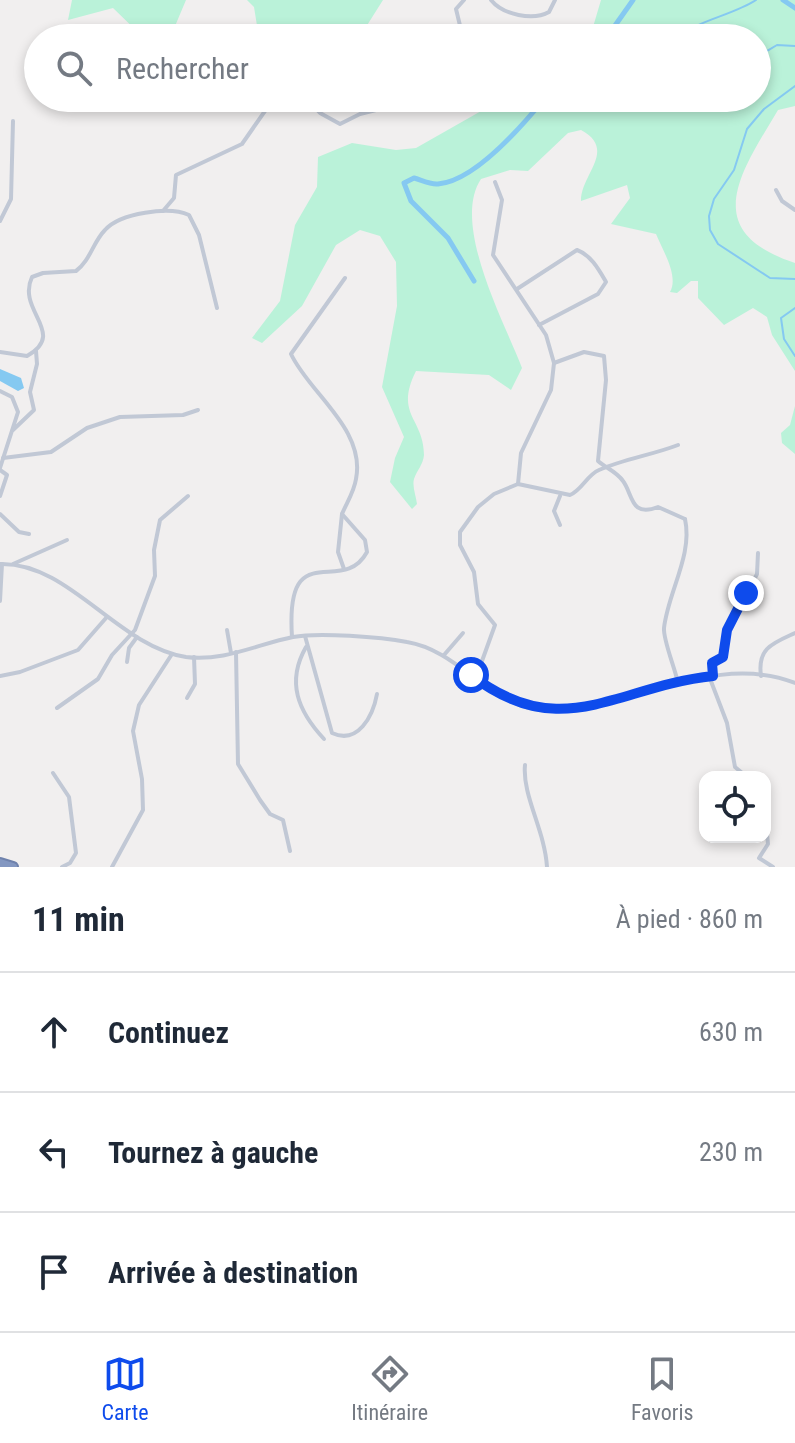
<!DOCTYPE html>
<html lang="fr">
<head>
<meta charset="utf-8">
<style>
  :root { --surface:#fff; --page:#f2f2f3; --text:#1f2937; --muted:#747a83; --line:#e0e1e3; --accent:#0e4bec }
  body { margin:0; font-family:"Roboto Condensed",sans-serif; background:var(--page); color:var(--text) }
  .controls { position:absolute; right:24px; bottom:24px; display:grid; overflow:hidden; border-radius:16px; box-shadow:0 4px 12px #0003 }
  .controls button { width:72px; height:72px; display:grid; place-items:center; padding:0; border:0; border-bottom:2px solid var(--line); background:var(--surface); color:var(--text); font:40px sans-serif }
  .stop { position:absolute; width:24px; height:24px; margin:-18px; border:6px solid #0e4bec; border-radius:50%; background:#fff }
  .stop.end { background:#0e4bec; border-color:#fff; box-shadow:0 2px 8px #0008 }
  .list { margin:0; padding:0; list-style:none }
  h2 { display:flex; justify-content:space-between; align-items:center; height:104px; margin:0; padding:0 32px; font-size:34px }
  h2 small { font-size:26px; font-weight:400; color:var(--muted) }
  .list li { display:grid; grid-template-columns:52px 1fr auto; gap:24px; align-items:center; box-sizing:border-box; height:120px; padding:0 32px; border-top:2px solid var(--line) }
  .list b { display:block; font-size:30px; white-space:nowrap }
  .list em { font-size:26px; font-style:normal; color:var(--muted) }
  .icon { flex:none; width:44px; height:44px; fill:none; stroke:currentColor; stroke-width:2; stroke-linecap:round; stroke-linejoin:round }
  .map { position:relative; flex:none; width:795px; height:867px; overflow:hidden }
  .search { position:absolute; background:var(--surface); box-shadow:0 4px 12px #0003; left:24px; right:24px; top:24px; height:88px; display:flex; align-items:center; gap:20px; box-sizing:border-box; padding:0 28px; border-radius:44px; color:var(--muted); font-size:30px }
  .sheet { height:464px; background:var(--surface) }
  nav { display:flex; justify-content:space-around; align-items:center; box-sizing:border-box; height:112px; border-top:2px solid var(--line); background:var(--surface); font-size:22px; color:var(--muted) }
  nav a { display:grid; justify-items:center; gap:4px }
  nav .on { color:var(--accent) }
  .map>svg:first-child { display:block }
  .green { fill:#baf2d9 }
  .water { fill:#85c9f1 }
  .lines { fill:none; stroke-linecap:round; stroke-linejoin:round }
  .stream { stroke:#85c9f1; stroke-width:2 }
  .river { stroke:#85c9f1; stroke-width:5 }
  .highway-casing { stroke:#6f82ac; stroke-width:12 }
  .minor { stroke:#c1c8d5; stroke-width:4 }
  .highway { stroke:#8397c1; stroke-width:8 }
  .route { stroke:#0e4bec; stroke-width:10 }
</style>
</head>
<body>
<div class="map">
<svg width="795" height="867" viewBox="0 0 795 867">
  <rect width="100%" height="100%" fill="#f1efef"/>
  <g class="green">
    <polygon points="72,0 186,0 170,38 144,38 113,8 68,20"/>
    <polygon points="247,0 383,0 359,38 259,38 254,7"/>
    <path d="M601 0H795V106L778 110C741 172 698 231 795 263V371L772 335 767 317 753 308 724 325 698 298V281H691L677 293 670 292C679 276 663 251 656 234L611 224 630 198 627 185 581 201C580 175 618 150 581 130L568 133 528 171 510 170 481 179C451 224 504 321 522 368L511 390 489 375 416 371C394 415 424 418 424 455 423 465 417 470 414 479 412 486 416 496 417 504L412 509 390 482 395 458 404 437 382 387 397 306 396 262 380 236 360 230 336 245 302 306 262 343 252 338 280 301 295 225 317 187 318 157 352 143 396 150 416 148 504 98H757V38H571L593 27Z"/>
    <polygon points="795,406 795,454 782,443 781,433 790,425"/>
  </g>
  <polygon class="water" points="0,369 21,378 24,388 18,391 0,381"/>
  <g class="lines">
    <g class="stream">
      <path d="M679 38C694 21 734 15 756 0"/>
      <polyline points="757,57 777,45 795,46"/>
      <polyline points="795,86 764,109 747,129 734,170 714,199 709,216 710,230 718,244 770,278 795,279"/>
      <path d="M665 98C680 111 695 106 711 98"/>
      <polyline points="795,308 781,318 784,339 795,356"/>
    </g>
    <g class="river">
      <polyline points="783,0 795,8"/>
      <polyline points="596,38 614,27 633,0"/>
      <path d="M474 281 448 238 411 201 404 183 414 178C421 180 431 185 438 184 475 181 523 125 545 98"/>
    </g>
    <defs>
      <polyline id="highway" points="0,863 13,867"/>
    </defs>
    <use href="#highway" class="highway-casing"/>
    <g class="minor">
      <path d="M491 0C503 15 533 21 549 12L555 0"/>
      <polyline points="463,38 456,9 464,0"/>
      <polyline points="306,98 320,113 340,124 360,114 392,106 412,109 420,98"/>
      <polyline points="495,182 502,200 493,255 546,335 554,363 551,390 521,453 518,484"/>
      <polyline points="776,190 782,201 795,210"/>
      <polyline points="163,211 174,198 176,175 242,144 274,98"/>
      <polyline points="0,221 11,199 13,121"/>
      <path d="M517 289 577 250C591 255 599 270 606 282L598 294 539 325"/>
      <path d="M0 352 27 356C68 333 16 311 32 277L43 273 76 271C90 261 93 242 105 230 120 213 169 206 189 215L199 235 217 308"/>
      <path d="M554 363 584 352 604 356 606 380 598 461C607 469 616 471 623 481 633 494 630 518 658 507L685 519"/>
      <polyline points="0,391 12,397 18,412 0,468"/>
      <polyline points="13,430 34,410 30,392 37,364 36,351"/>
      <polyline points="3,458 51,452 87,428 120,417 183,415 198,410"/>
      <polyline points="0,470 7,475 0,496"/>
      <polyline points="0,514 19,532 29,534"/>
      <polyline points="342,514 338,552 344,569"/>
      <polyline points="560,525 554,511 560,496"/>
      <path d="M0 564C69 562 117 646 186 657 223 662 258 644 293 637 318 632 381 637 407 642 462 651 493 712 552 711 634 710 713 651 795 683"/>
      <polyline points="13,564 67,540"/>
      <polyline points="0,601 2,564"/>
      <polyline points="227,630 231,653"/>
      <path d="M305 636 332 733C358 745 373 716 377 694"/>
      <path d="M292 637C285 533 342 598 367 552L365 540 342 514C347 502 354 492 356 479 366 429 309 393 291 354L345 278"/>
      <path d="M306 647C286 682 298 711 324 739"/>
      <polyline points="236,652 238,764 260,800 270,814 283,820 290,851"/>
      <polyline points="444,655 463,633"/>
      <polyline points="127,662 129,648 137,637"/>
      <path d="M471 675 482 661 495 625 478 604 474 572 460 545V532L478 507 494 494 518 484 570 495C582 490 587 475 599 470 624 459 652 455 678 445"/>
      <polyline points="713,675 712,663 724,653 727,630 757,574 758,553"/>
      <polyline points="0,676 20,672 78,650 106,618"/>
      <polyline points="709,676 727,723 735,767 747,777"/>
      <path d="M761 676C757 648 773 643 795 633"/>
      <path d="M678 683C675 668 663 640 664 628 668 592 693 555 685 519"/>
      <polyline points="187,698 195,684 194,657"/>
      <polyline points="57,708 98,679 112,655 135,630 155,576 154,550 160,520 188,496"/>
      <path d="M525 765C522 795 545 831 547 867"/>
      <polyline points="53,773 69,797 76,853 70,863 62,867"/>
      <polyline points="765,813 768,844 759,858 773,867"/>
      <polyline points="112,867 143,810 142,779 133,731 139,705 172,654"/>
    </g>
    <use href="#highway" class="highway"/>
  </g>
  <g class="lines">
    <path class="route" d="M471 675C562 745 617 686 713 676L712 663 723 657 727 630 746 593"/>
  </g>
</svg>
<div class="controls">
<button><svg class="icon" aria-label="locate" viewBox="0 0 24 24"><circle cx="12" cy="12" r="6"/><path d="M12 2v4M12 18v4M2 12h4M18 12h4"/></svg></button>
</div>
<div class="stop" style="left:471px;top:675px"></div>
<div class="stop end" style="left:746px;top:593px"></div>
<div class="search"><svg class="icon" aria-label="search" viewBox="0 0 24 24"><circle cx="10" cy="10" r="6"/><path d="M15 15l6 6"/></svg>Rechercher</div>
</div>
<section class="sheet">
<h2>11 min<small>À pied · 860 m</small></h2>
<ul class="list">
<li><svg class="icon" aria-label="ahead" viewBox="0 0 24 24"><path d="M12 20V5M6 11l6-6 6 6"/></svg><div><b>Continuez</b></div><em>630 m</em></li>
<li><svg class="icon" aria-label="left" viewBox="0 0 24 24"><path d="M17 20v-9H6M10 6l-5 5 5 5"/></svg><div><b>Tournez à gauche</b></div><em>230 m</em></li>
<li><svg class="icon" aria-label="arrive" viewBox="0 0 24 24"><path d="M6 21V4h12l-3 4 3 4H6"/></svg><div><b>Arrivée à destination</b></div></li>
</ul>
</section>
<nav>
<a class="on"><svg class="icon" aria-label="map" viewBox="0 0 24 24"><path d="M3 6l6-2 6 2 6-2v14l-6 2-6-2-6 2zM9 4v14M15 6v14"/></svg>Carte</a>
<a><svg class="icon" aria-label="directions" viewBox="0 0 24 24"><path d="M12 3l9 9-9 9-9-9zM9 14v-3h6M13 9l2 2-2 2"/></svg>Itinéraire</a>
<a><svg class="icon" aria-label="saved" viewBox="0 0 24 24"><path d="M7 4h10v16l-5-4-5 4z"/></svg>Favoris</a>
</nav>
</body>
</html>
